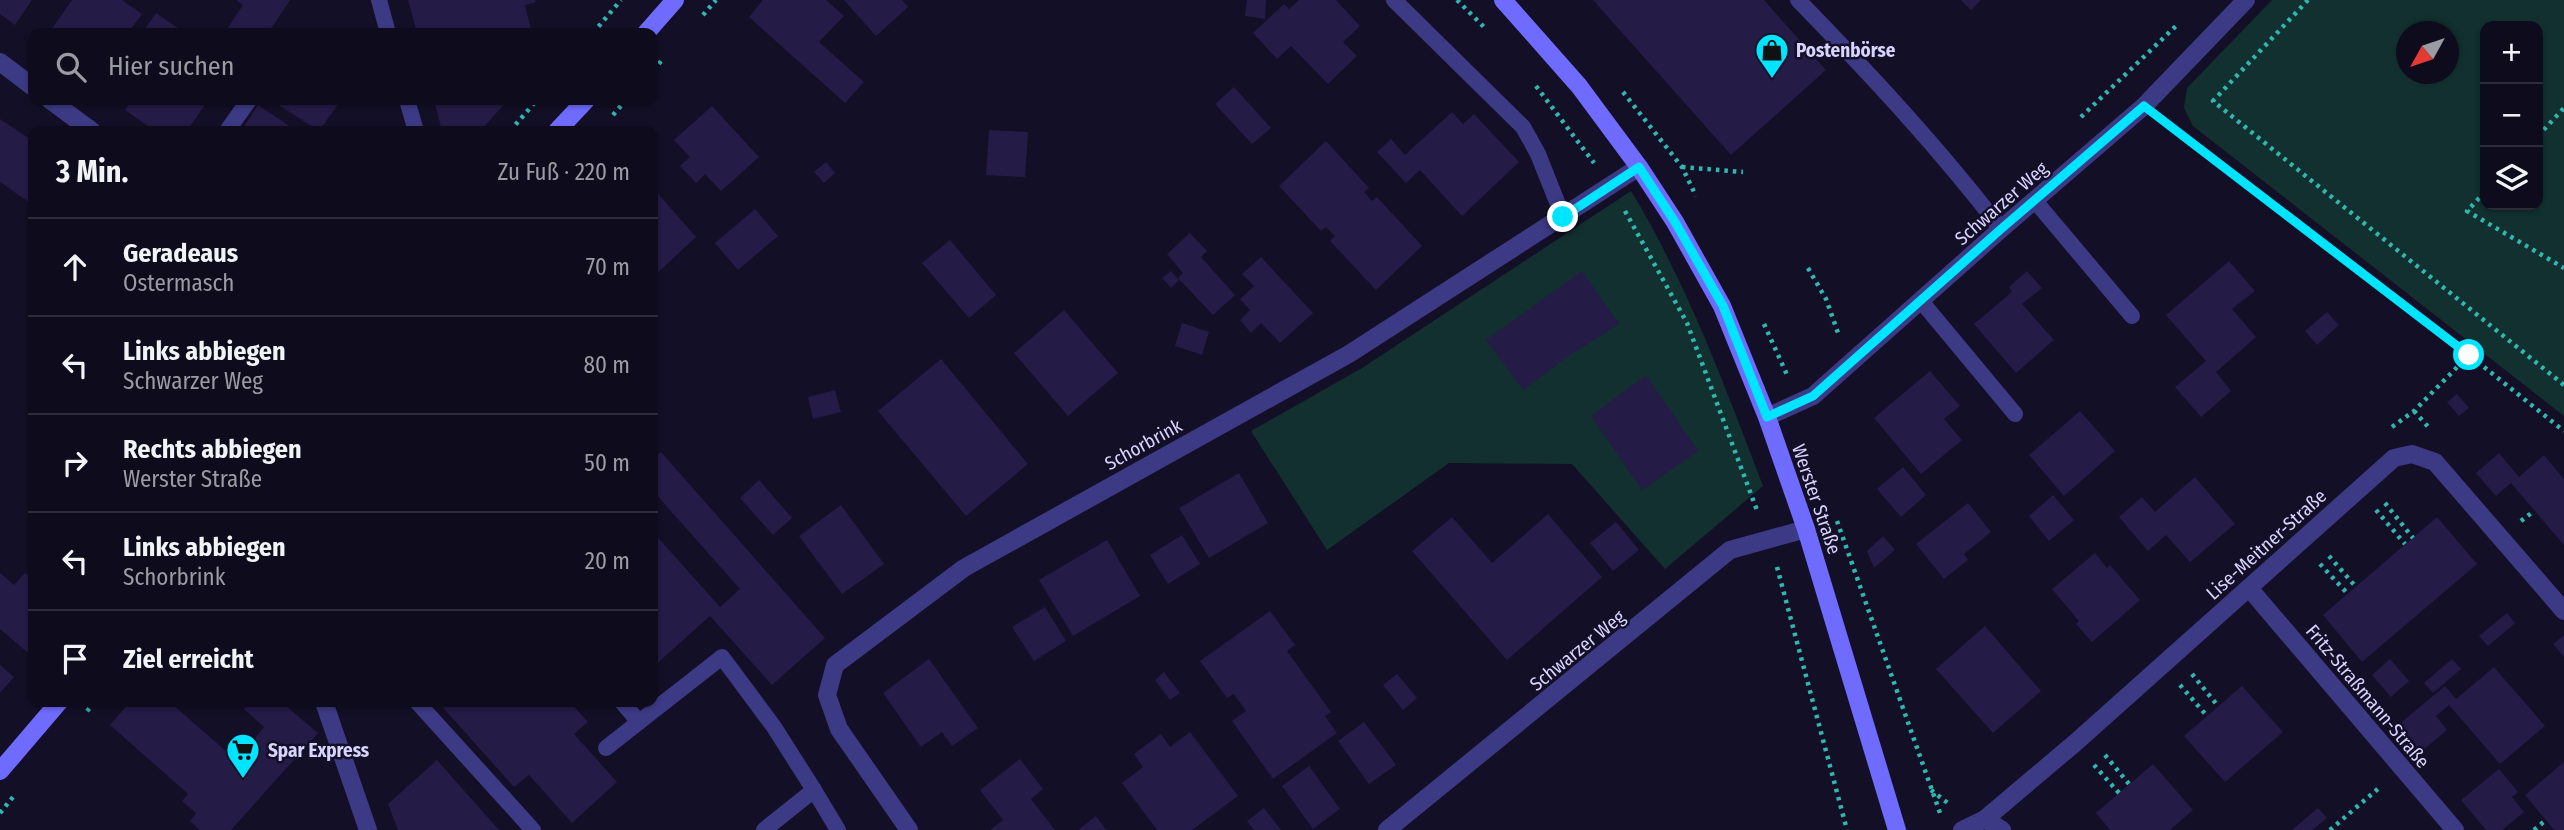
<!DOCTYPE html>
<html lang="de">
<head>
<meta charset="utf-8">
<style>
  :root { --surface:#0e0b1c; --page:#1c1929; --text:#f1f3f6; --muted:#9b9ba3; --line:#2e2b3b }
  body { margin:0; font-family:"Fira Sans Condensed",sans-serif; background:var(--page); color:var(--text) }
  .controls { position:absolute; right:21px; top:21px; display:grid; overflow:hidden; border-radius:14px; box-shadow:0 2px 5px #0004 }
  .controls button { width:63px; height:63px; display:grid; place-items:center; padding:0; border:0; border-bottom:2px solid var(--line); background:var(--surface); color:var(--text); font:35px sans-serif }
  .compass { position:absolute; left:2396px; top:21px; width:63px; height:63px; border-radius:50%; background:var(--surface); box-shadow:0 2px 5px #0004; rotate:230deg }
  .stop { position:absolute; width:21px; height:21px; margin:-16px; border:5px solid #00e5ff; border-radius:50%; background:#fff }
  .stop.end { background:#00e5ff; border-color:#fff; box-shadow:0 2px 7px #0008 }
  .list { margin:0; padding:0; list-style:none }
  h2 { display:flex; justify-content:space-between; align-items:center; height:91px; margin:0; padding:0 28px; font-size:30px }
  h2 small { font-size:23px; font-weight:400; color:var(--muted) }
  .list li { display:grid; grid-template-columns:46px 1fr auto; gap:21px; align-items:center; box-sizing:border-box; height:98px; padding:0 28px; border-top:2px solid var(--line) }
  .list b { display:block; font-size:26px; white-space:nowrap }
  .list p { margin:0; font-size:23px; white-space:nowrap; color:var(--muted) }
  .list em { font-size:23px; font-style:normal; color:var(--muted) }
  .icon { flex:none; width:38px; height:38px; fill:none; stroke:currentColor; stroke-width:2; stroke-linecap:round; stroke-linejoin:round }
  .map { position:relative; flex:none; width:2564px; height:830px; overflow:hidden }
  .search { position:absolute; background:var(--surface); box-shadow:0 2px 5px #0004; left:28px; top:28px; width:630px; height:77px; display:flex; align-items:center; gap:18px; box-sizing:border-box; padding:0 24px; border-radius:14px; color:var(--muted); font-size:26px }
  .panel { position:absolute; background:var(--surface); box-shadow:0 2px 5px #0004; left:28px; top:126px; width:630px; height:581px; border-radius:14px }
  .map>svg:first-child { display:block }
  .green { fill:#12302f; fill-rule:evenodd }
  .building { fill:#241b47 }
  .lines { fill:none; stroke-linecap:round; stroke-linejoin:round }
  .path { stroke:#2fb8b0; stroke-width:4.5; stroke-dasharray:3.5 5; stroke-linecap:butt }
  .lane { stroke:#3d3a85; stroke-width:16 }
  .street { stroke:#3d3a85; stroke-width:18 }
  .secondary { stroke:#6f6bff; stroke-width:18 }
  .route { stroke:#00e5ff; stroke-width:9 }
  .labels { text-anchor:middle; stroke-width:5; stroke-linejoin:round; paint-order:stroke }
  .poi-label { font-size:19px; font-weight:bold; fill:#d9d4ff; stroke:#130f26; text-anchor:start }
  .street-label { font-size:19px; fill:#d9d4ff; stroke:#130f26 }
</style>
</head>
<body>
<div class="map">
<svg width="2564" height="830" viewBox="0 0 2564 830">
  <rect width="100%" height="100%" fill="#130f26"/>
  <g class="green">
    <path d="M2272 0H2564V416L2193 126 2184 108 2187 88ZM2485 26H2538V205H2485ZM2406 32H2448V74H2406Z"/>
    <path d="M1631 191C1688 285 1724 384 1763 486L1665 569 1572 464 1449 463 1327 550 1251 431 1362 368Z"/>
  </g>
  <g class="building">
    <polygon points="0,0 32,0 15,25 0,14"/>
    <polygon points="72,0 122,0 142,14 128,33 49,33"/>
    <polygon points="236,0 290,0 268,33 227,33 225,32 243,5"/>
    <polygon points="408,0 535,0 536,2 525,5 532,33 417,33"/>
    <polygon points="763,0 826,0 844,16 819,42 864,82 845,103 749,17"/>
    <polygon points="844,0 902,0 908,7 876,36"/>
    <polygon points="1247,0 1266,0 1265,19 1245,16"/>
    <polygon points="1299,0 1336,0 1360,26 1343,42 1357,56 1328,84 1291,46 1277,59 1253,33 1284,4 1289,9"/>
    <polygon points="1593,0 1764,0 1826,70 1731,155"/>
    <polygon points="1961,0 1981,0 1971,10"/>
    <polygon points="156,13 181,30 179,33 142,33"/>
    <polygon points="1234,87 1271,128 1252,144 1215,104"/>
    <polygon points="132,100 208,100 187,131 155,131 125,110"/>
    <polygon points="271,100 341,100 319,131"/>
    <polygon points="434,100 508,100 480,131 442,131"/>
    <polygon points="258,105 297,131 241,131"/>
    <polygon points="712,106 759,157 721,191 705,174 696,183 680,166 690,157 674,140"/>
    <polygon points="1452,112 1463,124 1474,114 1519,162 1462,216 1420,170 1406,183 1377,152 1391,139 1405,155"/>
    <polygon points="0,119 33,141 33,205 0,182"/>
    <polygon points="989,130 1028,132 1025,177 986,175"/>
    <polygon points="1326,141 1369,188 1364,192 1372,201 1377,197 1422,246 1376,290 1330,241 1335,236 1326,227 1321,231 1279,186"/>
    <polygon points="826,162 835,173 824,183 814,172"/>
    <polygon points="653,188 696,237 653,277"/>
    <polygon points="755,209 778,236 738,270 715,243"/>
    <polygon points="1190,233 1207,251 1201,257 1235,295 1213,315 1178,278 1183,273 1167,254"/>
    <polygon points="950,240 996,295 969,318 922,263"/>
    <polygon points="1261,257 1313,313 1280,343 1261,323 1251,333 1240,320 1250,310 1240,299 1254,286 1242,274"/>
    <polygon points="2229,261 2255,291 2232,309 2256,337 2216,372 2231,391 2201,417 2175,387 2206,361 2166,315"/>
    <polygon points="1171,271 1179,280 1171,288 1162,278"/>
    <polygon points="1582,271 1619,324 1567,357 1523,390 1486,340"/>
    <polygon points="2027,271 2042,288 2022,304 2054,340 2016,373 1974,324 2012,292 2009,287"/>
    <polygon points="1064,310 1118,373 1068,416 1014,353"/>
    <polygon points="2327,312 2339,325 2317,345 2305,331"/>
    <polygon points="1182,323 1209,332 1202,355 1175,346"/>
    <polygon points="941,359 1028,464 966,516 878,411"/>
    <polygon points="1930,371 1960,406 1944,419 1962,440 1921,474 1874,418"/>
    <polygon points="1646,375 1698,451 1642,490 1591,416"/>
    <polygon points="835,390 841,412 813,419 808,397"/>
    <polygon points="2457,394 2469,408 2459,416 2447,402"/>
    <polygon points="2080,411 2115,451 2064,496 2029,455"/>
    <polygon points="653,448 658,454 661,452 825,638 772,685 710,616 653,667 653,532 720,607 740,589 653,491"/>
    <polygon points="2499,453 2519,477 2544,455 2564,479 2564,545 2511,483 2496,496 2476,473"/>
    <polygon points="1903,467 1926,495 1901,517 1877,489"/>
    <polygon points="1239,473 1268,523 1209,558 1179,508"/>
    <polygon points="2195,477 2235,524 2190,562 2166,535 2148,551 2119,517 2142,497 2155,512"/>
    <polygon points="759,480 792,518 773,535 740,498"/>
    <polygon points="2053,495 2074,520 2049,541 2029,516"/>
    <polygon points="1968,503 1991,532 1964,554 1968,560 1944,579 1916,544"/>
    <polygon points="841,505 884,564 842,594 799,536"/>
    <polygon points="1548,514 1602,577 1507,660 1412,551 1452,517 1492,563"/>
    <polygon points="2437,517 2477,564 2362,662 2323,615"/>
    <polygon points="1616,522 1639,550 1613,571 1590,543"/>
    <polygon points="1182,535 1200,564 1168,584 1150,555"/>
    <polygon points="1883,536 1895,550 1874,568 1867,551"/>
    <polygon points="1107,540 1140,596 1073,636 1039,580"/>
    <polygon points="2095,553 2107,568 2110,565 2140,600 2092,642 2076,624 2079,621 2052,589"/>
    <polygon points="0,573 14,585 25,573 33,579 33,645 27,652 0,629"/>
    <polygon points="1045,607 1066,641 1034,661 1012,627"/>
    <polygon points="1270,611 1295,645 1287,651 1331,712 1325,716 1337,733 1273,779 1232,721 1246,711 1234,694 1227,698 1200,661"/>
    <polygon points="2507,613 2515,623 2488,646 2479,636"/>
    <polygon points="1985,626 2041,691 1993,733 1936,669"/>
    <polygon points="2564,635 2564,657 2553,644"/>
    <polygon points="929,659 978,728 952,746 942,732 921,747 883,693"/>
    <polygon points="2390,659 2409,681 2391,697 2372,675"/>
    <polygon points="2452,659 2461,669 2433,693 2424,683"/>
    <polygon points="0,665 14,677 0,693"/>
    <polygon points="2494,667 2545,726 2500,764 2449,705 2436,716 2447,730 2421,752 2398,725 2445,686 2456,699"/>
    <polygon points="1164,672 1180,693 1170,700 1155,680"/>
    <polygon points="1397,674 1417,698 1403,710 1383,685"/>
    <polygon points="2242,686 2283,732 2225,782 2184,736"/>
    <polygon points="130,702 170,702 237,761 264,727 244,709 251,702 290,702 286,706 318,733 231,830 200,830 190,821 196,813 182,801 188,794 110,725"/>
    <polygon points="438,702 570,702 588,722 574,734 617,782 572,823 529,775 514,787"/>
    <polygon points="1364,722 1396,765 1369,784 1338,741"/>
    <polygon points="1190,732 1238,796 1192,830 1157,830 1122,783 1143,767 1134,754 1147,744 1161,734 1170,747"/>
    <polygon points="1020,759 1043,789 1031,799 1055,830 990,830 1003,820 980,790"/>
    <polygon points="437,760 499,830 398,830 388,804"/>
    <polygon points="2564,762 2564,830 2554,830 2525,795"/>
    <polygon points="2153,764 2193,810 2170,830 2110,830 2096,813"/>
    <polygon points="1309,766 1340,809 1313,829 1282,786"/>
    <polygon points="2499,769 2518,792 2512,797 2524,812 2502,830 2486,830 2461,800"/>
    <polygon points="1264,808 1281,830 1254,830 1247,821"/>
    <polygon points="2318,808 2327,818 2312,830 2292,830"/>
    <polygon points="1096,816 1106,830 1078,830"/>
  </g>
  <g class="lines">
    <g class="path">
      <polyline points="1457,0 1484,27"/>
      <polyline points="2308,0 2213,101 2564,385"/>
      <polyline points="703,15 716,0"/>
      <polyline points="593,33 621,0"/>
      <polyline points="653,70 664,58"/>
      <polyline points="1536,86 1594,163"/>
      <polyline points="1623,92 1682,167 1696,196"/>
      <polyline points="613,115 626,100"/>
      <polyline points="2081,117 2178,24"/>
      <polyline points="2167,124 2469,355 2564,431"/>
      <polyline points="510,131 537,100"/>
      <polyline points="2538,136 2564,108"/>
      <polyline points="1682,167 1743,172"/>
      <polyline points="2485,192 2467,211 2564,268"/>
      <polyline points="1625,211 1687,323 1758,513"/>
      <polyline points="1808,268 1826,299 1838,333"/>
      <polyline points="1764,324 1788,377"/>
      <polyline points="2414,411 2430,429"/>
      <polyline points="2392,427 2414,411 2469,355"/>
      <polyline points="2385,503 2413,538"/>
      <polyline points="2376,510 2405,544"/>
      <polyline points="1837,521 1940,813"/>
      <polyline points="2521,521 2534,511"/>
      <polyline points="2329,556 2356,587"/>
      <polyline points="2320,564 2348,594"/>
      <polyline points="1777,567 1847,830"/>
      <polyline points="2192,674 2218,706"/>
      <polyline points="2180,685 2207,716"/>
      <polyline points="87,711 95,702"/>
      <polyline points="2105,755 2129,784"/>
      <polyline points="2094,765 2119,793"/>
      <polyline points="1931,790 1949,804"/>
      <polyline points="0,813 13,797"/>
      <polyline points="2330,830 2380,787"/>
      <polyline points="2534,830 2546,820"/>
    </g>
    <g class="lane">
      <polyline points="379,0 388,33"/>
      <polyline points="1394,0 1523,127 1538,154 1563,217"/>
      <path d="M1798 0C1869 73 1939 148 2001 229"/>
      <polyline points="407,100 416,131"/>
      <polyline points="227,131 249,100"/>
      <polyline points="2035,201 2132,316"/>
      <polyline points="1921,301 2015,414"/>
      <polyline points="417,702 533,830"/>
      <polyline points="622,702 639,722 722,657 774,727 814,790"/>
      <polyline points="606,748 639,722"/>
      <polyline points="764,830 814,790 838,830"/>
    </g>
    <g class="street">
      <polyline points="0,62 33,87"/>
      <polyline points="50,100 92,131"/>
      <polyline points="1767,417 1813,396 2001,229 2144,106 2246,0"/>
      <polyline points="2249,588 2455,830"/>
      <polyline points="324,702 368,830"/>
      <polyline points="1985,819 2002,830"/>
      <polyline points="909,830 839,729 827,695 835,665 964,568 1349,354 1639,167"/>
      <polyline points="1387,830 1730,550 1806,529"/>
      <polyline points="1962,830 1985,819 2075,743 2394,458 2412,454 2435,462 2564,611"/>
    </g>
    <g class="secondary">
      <polyline points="1503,0 1579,86 1639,167 1675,222 1722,306 1767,417 1806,529 1897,830"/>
      <polyline points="646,33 675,0"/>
      <polyline points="557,131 586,100"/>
      <polyline points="0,771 59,702"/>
    </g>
  </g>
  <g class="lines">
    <polyline class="route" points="1563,217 1639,167 1675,222 1723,306 1767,417 1813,396 2001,229 2144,106 2469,355"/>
  </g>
  <defs>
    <symbol id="shop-pin" viewBox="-11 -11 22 30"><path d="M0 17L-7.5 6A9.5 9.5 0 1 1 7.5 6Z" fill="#00e5ff" stroke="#130f26"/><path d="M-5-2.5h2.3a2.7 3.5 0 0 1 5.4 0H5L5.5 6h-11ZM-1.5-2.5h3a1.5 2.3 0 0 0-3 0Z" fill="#111"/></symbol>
    <symbol id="supermarket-pin" viewBox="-11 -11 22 30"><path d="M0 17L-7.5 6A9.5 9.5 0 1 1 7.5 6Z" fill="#00e5ff" stroke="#130f26"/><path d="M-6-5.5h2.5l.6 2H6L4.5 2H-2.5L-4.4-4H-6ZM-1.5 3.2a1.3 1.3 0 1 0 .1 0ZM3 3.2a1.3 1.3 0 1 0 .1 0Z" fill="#111"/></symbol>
  </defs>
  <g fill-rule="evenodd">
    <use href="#shop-pin" x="1753" y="31" width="38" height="52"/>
    <use href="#supermarket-pin" x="224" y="731" width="38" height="52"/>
  </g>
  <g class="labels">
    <g class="poi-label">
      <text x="1796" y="57">Postenbörse</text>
      <text x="268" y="757">Spar Express</text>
    </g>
    <g class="street-label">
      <text transform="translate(2001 203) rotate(-41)" y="7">Schwarzer Weg</text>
      <text transform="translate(1143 444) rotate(-29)" y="7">Schorbrink</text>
      <text transform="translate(1817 499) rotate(71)" y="7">Werster Straße</text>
      <text transform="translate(2266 544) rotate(-42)" y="7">Lise-Meitner-Straße</text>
      <text transform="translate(1577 650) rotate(-39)" y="7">Schwarzer Weg</text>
      <text transform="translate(2368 696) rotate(50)" y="7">Fritz-Straßmann-Straße</text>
    </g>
  </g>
</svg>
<div class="controls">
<button>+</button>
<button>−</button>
<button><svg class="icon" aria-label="layers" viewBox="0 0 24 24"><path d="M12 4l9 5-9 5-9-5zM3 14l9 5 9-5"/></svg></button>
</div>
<svg class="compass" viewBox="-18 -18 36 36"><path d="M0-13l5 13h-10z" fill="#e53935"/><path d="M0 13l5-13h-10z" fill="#9b9ba3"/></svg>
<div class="stop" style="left:2469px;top:355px"></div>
<div class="stop end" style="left:1563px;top:217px"></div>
<div class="search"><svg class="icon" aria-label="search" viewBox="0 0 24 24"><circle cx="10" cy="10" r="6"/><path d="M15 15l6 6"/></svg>Hier suchen</div>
<section class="panel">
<h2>3 Min.<small>Zu Fuß · 220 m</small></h2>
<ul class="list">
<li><svg class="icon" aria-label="ahead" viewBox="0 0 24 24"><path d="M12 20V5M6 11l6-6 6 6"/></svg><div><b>Geradeaus</b><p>Ostermasch</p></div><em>70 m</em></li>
<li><svg class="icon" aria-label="left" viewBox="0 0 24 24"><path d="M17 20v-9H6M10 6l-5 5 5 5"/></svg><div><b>Links abbiegen</b><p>Schwarzer Weg</p></div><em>80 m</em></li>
<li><svg class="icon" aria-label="right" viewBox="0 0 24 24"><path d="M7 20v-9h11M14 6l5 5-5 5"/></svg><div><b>Rechts abbiegen</b><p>Werster Straße</p></div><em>50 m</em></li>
<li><svg class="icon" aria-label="left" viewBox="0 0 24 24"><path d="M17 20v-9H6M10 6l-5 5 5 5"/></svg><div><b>Links abbiegen</b><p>Schorbrink</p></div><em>20 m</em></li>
<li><svg class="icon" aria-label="arrive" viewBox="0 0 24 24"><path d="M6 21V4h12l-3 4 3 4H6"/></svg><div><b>Ziel erreicht</b></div></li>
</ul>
</section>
</div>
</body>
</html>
